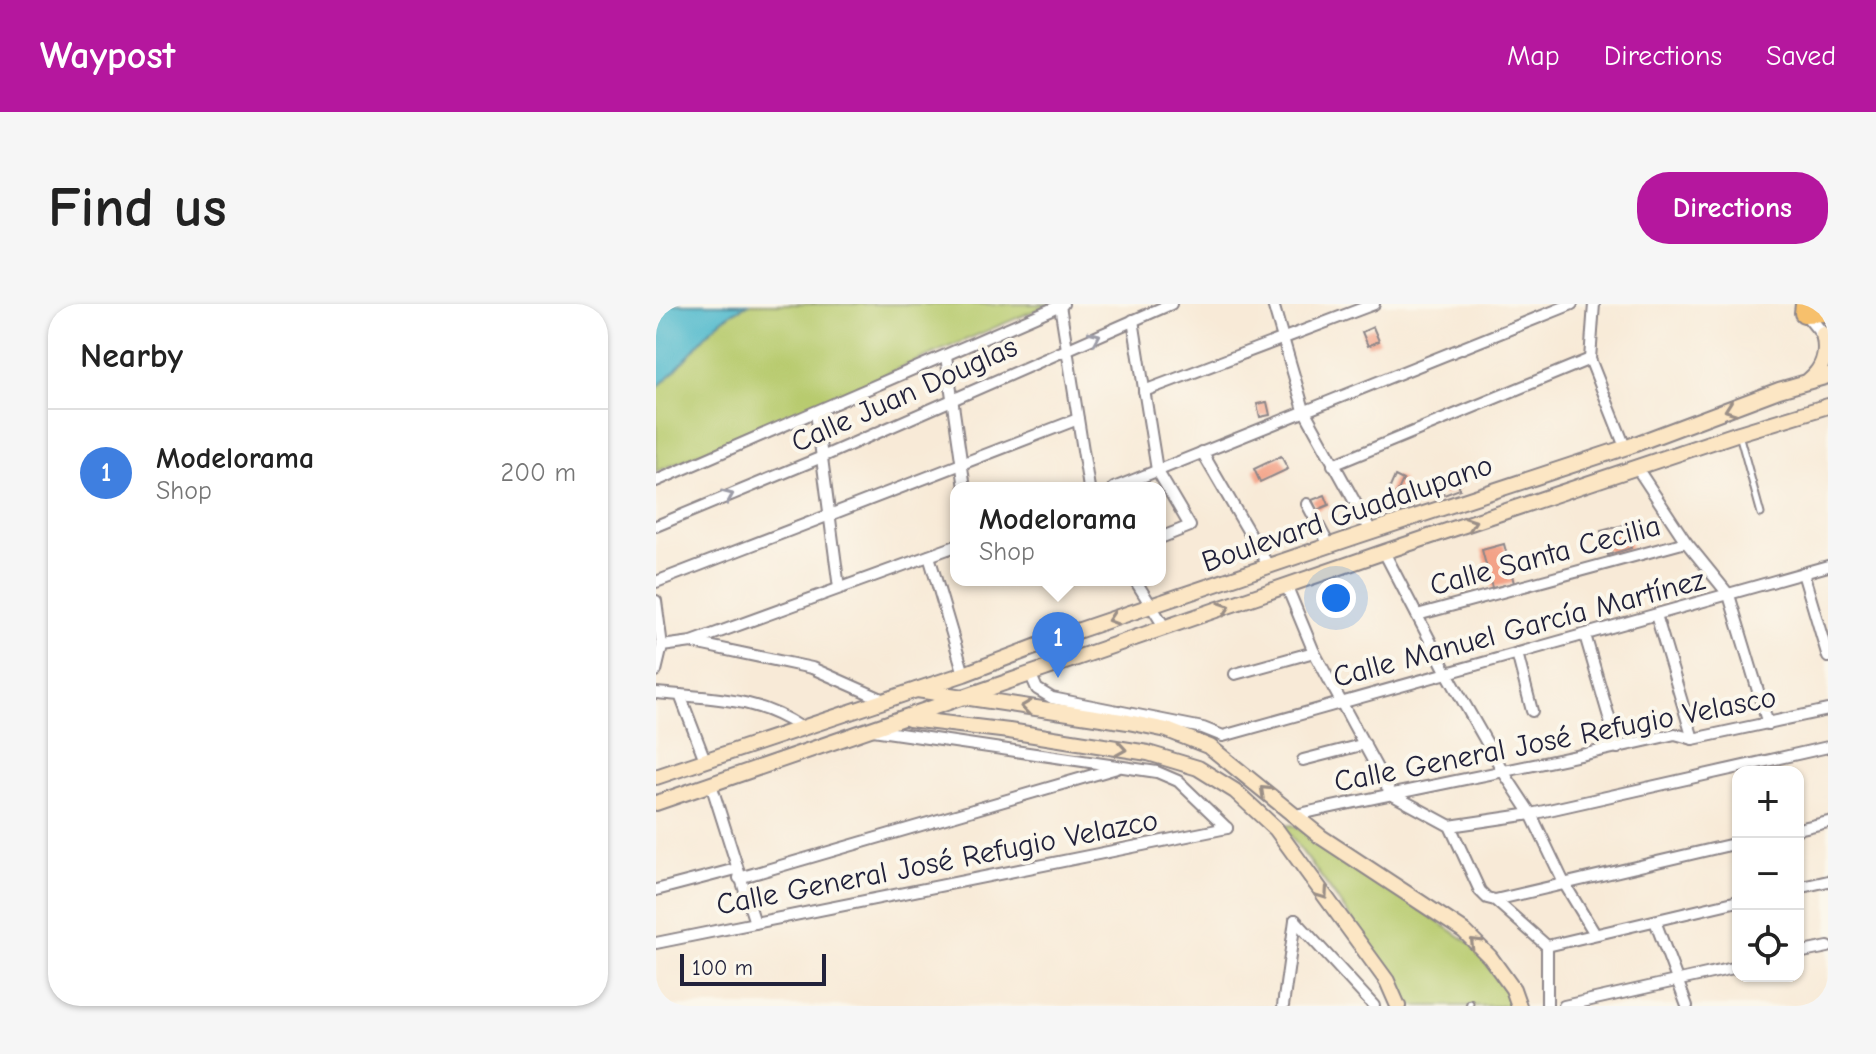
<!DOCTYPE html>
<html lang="en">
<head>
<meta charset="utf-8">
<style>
  :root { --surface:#fff; --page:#f6f6f6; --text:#222; --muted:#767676; --line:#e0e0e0; --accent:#b5179e }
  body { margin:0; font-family:"Comic Neue",sans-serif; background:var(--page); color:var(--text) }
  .controls { position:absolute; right:24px; bottom:24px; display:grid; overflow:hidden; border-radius:16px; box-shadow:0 2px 6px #0004 }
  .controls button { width:72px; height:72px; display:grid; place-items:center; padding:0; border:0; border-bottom:2px solid var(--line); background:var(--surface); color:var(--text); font:40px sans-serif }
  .scale { position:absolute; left:24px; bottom:20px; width:146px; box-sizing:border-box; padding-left:8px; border:4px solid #22223b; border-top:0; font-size:22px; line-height:28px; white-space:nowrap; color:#22223b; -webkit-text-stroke:6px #fbf7ec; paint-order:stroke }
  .you { position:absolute; left:680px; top:294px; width:28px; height:28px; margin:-20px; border:6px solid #fff; border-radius:50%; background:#1a73e8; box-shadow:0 0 0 12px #1a73e833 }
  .badge { display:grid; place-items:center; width:52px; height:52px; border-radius:50%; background:var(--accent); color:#fff; font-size:26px; font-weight:700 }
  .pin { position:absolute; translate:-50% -66px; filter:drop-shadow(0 2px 4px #0008) }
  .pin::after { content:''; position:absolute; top:42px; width:28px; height:24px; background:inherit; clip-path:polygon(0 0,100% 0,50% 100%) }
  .popup { position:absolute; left:294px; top:178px; width:216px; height:104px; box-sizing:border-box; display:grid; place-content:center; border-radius:16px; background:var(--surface); filter:drop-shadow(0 2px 6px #0005); font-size:26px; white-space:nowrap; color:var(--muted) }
  .popup b { font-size:30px; color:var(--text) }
  .popup::after { content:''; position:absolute; left:50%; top:100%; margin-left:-16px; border:16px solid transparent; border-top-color:var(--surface) }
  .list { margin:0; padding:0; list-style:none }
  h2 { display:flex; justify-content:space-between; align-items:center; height:104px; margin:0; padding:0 32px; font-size:34px }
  h2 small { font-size:26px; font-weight:400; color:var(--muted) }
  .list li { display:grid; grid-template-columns:52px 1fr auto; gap:24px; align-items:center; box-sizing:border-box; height:128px; padding:0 32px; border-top:2px solid var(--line) }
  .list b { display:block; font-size:30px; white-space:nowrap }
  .list p { margin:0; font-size:26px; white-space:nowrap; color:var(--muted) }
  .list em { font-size:26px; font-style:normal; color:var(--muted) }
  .icon { flex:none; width:44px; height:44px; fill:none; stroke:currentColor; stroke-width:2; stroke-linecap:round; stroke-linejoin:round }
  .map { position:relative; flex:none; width:1172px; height:702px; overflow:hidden; border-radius:32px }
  header { display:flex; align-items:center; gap:48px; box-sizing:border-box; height:112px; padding:0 40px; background:var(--accent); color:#fff }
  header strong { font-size:38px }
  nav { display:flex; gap:44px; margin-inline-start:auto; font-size:28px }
  .intro { display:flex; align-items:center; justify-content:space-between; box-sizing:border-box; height:192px; padding:0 48px }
  h1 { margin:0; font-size:56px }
  .button { padding:20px 36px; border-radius:32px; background:var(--accent); color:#fff; font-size:28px; font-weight:700 }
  main { display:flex; gap:48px; padding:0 48px }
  aside { flex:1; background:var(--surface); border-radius:32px; box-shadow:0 2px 6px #0004 }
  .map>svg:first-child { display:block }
  .green { fill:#b8cb6e; stroke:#6d7654; stroke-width:2 }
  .water { fill:#4fb9cc; stroke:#386e84; stroke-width:2 }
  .building { fill:#f3a287 }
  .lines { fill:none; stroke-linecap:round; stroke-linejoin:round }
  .service-casing { stroke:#8d8689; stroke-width:9 }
  .minor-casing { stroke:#8d8689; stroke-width:14 }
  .tertiary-casing { stroke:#8d8689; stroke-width:16 }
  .secondary-casing { stroke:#8d8689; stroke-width:18 }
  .trunk-casing { stroke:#8d8689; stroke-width:22 }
  .service { stroke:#fff; stroke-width:5 }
  .minor { stroke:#fff; stroke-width:10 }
  .tertiary { stroke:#fff; stroke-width:12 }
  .secondary { stroke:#fce6c4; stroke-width:14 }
  .trunk { stroke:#f7c06c; stroke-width:18 }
  .oneway { stroke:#9c9ca7 }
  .oneway2 { stroke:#9a8e86 }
  .labels { text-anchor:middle; stroke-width:8; stroke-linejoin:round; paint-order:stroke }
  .street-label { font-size:30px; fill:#22223b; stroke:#fbf7ec }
</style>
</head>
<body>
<header>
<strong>Waypost</strong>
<nav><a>Map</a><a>Directions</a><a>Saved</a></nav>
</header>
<div class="intro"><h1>Find us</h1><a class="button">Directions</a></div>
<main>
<aside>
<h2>Nearby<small></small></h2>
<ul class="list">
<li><span class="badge" style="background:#3f7fe0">1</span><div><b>Modelorama</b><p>Shop</p></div><em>200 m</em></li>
</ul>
</aside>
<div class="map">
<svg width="1172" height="702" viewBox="0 0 1172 702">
  <rect width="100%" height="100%" fill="#fbf7ec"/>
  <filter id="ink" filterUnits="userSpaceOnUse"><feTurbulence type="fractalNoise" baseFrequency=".0125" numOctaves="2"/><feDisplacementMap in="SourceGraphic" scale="16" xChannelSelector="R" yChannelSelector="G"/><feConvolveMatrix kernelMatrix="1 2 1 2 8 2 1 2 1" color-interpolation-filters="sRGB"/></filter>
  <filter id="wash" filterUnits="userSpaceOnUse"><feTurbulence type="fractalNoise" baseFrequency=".006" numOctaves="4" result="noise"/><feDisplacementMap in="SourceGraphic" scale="32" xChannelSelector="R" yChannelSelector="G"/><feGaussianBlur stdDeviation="1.8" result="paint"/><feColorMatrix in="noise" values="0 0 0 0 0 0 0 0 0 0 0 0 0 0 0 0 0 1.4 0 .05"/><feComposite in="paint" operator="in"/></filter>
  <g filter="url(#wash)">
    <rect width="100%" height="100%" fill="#f8ead7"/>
    <g class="green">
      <polygon points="0,0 394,0 0,168"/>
      <path d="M637 521 814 639 849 685 856 702H747C716 637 670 580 627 522Z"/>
    </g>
    <path class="water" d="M0 0H94C48 18 37 56 0 84Z"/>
    <g id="blocks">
      <g class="building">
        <polygon points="717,23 723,37 712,42 706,28"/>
        <polygon points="611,98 614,111 604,113 601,100"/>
        <polygon points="625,152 632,165 604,178 598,165"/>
        <polygon points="739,172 747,176 740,191 732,188"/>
        <polygon points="801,176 804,185 788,191 786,185 777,189 774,180 782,177 784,182"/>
        <polygon points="669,191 673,201 661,206 656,196"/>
        <polygon points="968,221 975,244 952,251 945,227"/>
        <polygon points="848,240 858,279 836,284 826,246"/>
      </g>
    </g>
  </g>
  <g filter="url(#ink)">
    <use href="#blocks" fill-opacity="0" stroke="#8d8689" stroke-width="2"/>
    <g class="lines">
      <defs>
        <g id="service">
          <polyline points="1083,130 1105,210"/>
          <polyline points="813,702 814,699"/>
        </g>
        <g id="minor">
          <polyline points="617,0 648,106 715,227"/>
          <polyline points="938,0 934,55 969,143"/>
          <polyline points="404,1 433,184"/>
          <polyline points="477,16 501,166 534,222 504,234"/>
          <polyline points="290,52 309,184"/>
          <polyline points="488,87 718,0"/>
          <polyline points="160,108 183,284"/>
          <polyline points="546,148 613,263"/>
          <polyline points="677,161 934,55"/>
          <polyline points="981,164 1030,238 1073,291 1112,420"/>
          <polyline points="0,177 407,0"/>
          <polyline points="458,184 916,0"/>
          <polyline points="651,200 673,241"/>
          <polyline points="0,222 166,153 515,0"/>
          <polyline points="728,248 791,369 848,469 875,510 908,579 939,630"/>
          <polyline points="273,252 308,370"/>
          <polyline points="1147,269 1172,353"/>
          <polyline points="479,276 509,324"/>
          <polyline points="0,278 422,115"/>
          <polyline points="631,283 658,348 735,490 794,522 824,587 831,594 839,596 891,642 891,702"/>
          <polyline points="0,297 6,342 0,367"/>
          <polyline points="761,311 1030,238"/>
          <polyline points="1000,311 1037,435"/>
          <polyline points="929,331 962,444"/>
          <polyline points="38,339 156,364 228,396"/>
          <polyline points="6,342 36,338 300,242"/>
          <polyline points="861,349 876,407"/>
          <polyline points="374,369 381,385 396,394 547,424 567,432 1172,262"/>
          <polyline points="579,370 658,348"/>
          <polyline points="0,389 24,391 49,456"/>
          <path d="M24 391C71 395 106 397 146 424"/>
          <polyline points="217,426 501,468 522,477 571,524"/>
          <polyline points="647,456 709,440"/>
          <polyline points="55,480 99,619"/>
          <path d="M636 512C763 483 892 460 1019 430L1037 435 1172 406"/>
          <polyline points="794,522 875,510 1172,443"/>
          <polyline points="1142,525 1172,518"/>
          <polyline points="83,574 461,464"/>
          <polyline points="1142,584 1172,577"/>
          <polyline points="0,586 80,565"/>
          <polyline points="839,596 1082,539"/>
          <polyline points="639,616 718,702"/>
          <polyline points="999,617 1031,702"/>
          <polyline points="0,639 571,524"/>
          <polyline points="891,642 1082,597"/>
          <polyline points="1142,649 1172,643"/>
          <polyline points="627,702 639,616"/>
          <polyline points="908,702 1082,663"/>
        </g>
        <polyline id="tertiary" points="1146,5 1172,37"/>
        <g id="secondary">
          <path d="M1153 76C1168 64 1172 49 1167 30"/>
          <polyline points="261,386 472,418 511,426 554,443 665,533 808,627 834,653 857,685 863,702"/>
          <polyline points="253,415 353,427 492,449 542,464 579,487 620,525 731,677 742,702"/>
          <polyline points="0,473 308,370 421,327 701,232 974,142 1123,86 1172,72"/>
          <polyline points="0,499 728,248 1083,129 1172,102"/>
        </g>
        <polyline id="trunk" points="1149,0 1148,9 1169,8"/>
      </defs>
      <use href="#service" class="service-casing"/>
      <use href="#minor" class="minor-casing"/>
      <use href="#tertiary" class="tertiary-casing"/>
      <use href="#secondary" class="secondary-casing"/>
      <use href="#trunk" class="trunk-casing"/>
      <use href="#service" class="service"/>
      <use href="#minor" class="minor"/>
      <use href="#tertiary" class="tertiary"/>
      <use href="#secondary" class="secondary"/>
      <use href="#trunk" class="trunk"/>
    </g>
    <defs><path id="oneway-chevron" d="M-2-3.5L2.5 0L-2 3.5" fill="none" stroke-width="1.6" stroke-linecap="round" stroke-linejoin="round" transform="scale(2)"/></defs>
    <g class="oneway">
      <use href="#oneway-chevron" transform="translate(439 33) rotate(-24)"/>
      <use href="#oneway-chevron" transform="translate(72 192) rotate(-23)"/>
    </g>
    <g class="oneway2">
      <use href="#oneway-chevron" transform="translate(1074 105) rotate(160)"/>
      <use href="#oneway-chevron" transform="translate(815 219) rotate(-19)"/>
      <use href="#oneway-chevron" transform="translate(569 304) rotate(-19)"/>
      <use href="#oneway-chevron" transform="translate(457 315) rotate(162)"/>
      <use href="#oneway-chevron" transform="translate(370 403) rotate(-172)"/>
      <use href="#oneway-chevron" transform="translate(465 445) rotate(9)"/>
      <use href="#oneway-chevron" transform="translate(609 487) rotate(-137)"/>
      <use href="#oneway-chevron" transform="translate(667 590) rotate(55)"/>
      <use href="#oneway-chevron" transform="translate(819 639) rotate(-135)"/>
    </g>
  </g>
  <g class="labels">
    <g class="street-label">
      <text transform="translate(248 90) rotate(-24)" y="10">Calle Juan Douglas</text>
      <text transform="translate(691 209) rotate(-19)" y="10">Boulevard Guadalupano</text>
      <text transform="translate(889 251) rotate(-15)" y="10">Calle Santa Cecilia</text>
      <text transform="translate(863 324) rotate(-15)" y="10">Calle Manuel García Martínez</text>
      <text transform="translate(899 435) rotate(-11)" y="10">Calle General José Refugio Velasco</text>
      <text transform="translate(281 558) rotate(-11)" y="10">Calle General José Refugio Velazco</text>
    </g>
  </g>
</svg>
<div class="controls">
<button>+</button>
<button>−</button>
<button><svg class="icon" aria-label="locate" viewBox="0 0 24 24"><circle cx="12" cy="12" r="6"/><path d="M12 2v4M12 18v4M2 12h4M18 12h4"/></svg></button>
</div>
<div class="scale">100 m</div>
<div class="you"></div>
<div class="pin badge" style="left:402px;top:374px;background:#3f7fe0">1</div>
<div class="popup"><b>Modelorama</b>Shop</div>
</div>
</main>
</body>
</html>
